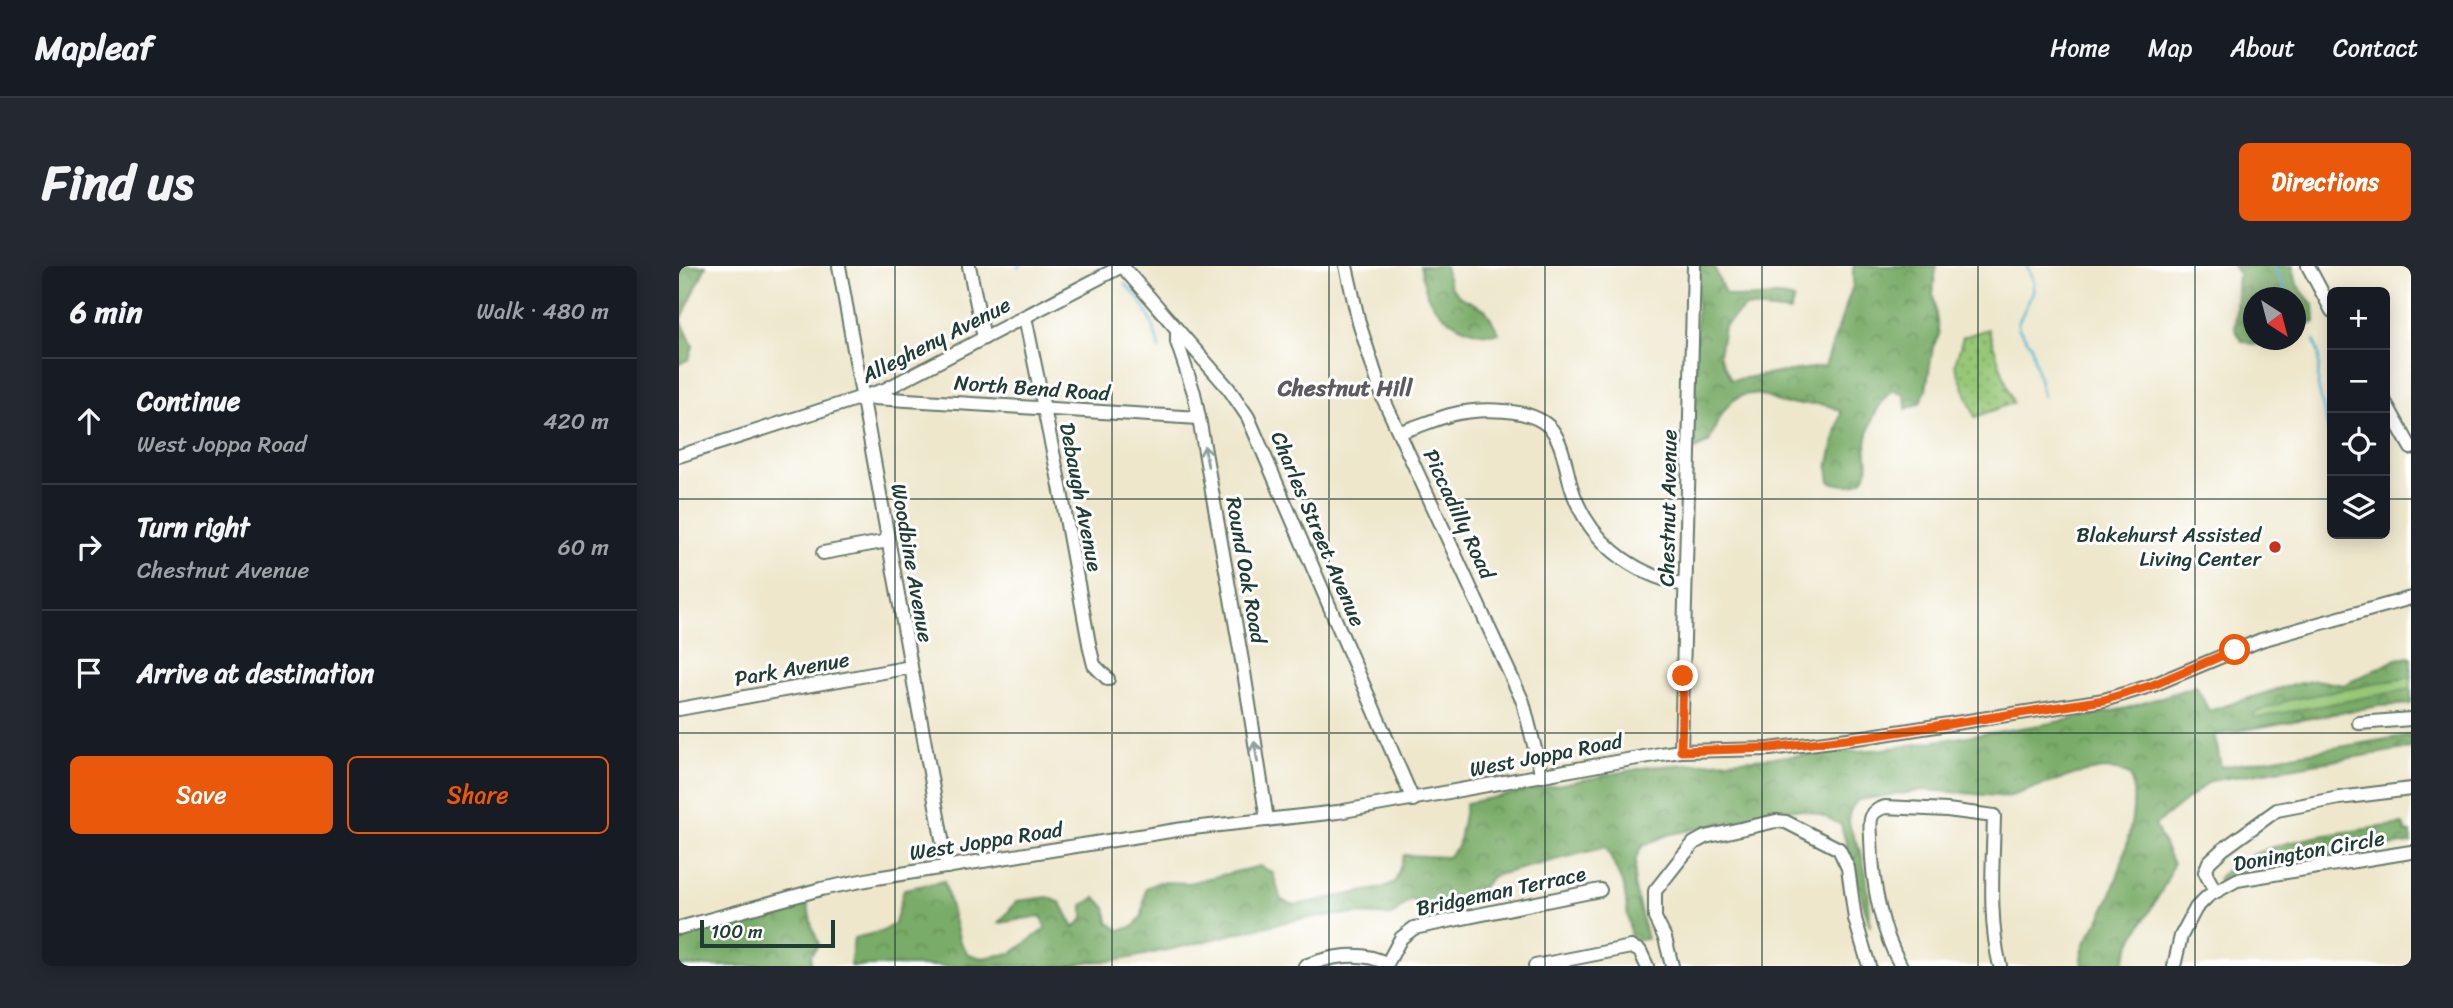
<!DOCTYPE html>
<html lang="en">
<head>
<meta charset="utf-8">
<style>
  :root { --surface:#171b24; --page:#242831; --text:#f1f3f6; --muted:#9ea1a6; --line:#363941; --accent:#ea580c }
  body { margin:0; font-family:Sriracha,sans-serif; background:var(--page); color:var(--text) }
  .controls { position:absolute; right:21px; top:21px; display:grid; overflow:hidden; border-radius:10px; box-shadow:0 4px 18px #0003 }
  .controls button { width:63px; height:63px; display:grid; place-items:center; padding:0; border:0; border-bottom:2px solid var(--line); background:var(--surface); color:var(--text); font:35px sans-serif }
  .compass { position:absolute; left:1564px; top:21px; width:63px; height:63px; border-radius:50%; background:var(--surface); box-shadow:0 4px 18px #0003; rotate:144deg }
  .scale { position:absolute; left:21px; bottom:18px; width:135px; box-sizing:border-box; padding-left:7px; border:4px solid #1f3d34; border-top:0; font-size:19px; line-height:24px; white-space:nowrap; color:#1f3d34; -webkit-text-stroke:5px #fff; paint-order:stroke }
  .stop { position:absolute; width:21px; height:21px; margin:-16px; border:5px solid #ea580c; border-radius:50%; background:#fff }
  .stop.end { background:#ea580c; border-color:#fff; box-shadow:0 2px 7px #0008 }
  .list { margin:0; padding:0; list-style:none }
  h2 { display:flex; justify-content:space-between; align-items:center; height:91px; margin:0; padding:0 28px; font-size:30px }
  h2 small { font-size:23px; font-weight:400; color:var(--muted) }
  .list li { display:grid; grid-template-columns:46px 1fr auto; gap:21px; align-items:center; box-sizing:border-box; height:126px; padding:0 28px; border-top:2px solid var(--line) }
  .list b { display:block; font-size:26px; white-space:nowrap }
  .list p { margin:0; font-size:23px; white-space:nowrap; color:var(--muted) }
  .list em { font-size:23px; font-style:normal; color:var(--muted) }
  .actions { display:flex; gap:14px; padding:21px 28px }
  .actions a { flex:1; padding:16px 0; border:2px solid var(--accent); border-radius:10px; text-align:center; font-size:24px; color:var(--accent) }
  .actions .main { background:var(--accent); color:#fff }
  .icon { flex:none; width:38px; height:38px; fill:none; stroke:currentColor; stroke-width:2; stroke-linecap:round; stroke-linejoin:round }
  .map { position:relative; flex:none; width:1732px; height:700px; overflow:hidden; border-radius:10px }
  header { display:flex; align-items:center; gap:42px; box-sizing:border-box; height:98px; padding:0 35px; background:var(--surface); border-bottom:2px solid var(--line) }
  header strong { font-size:33px }
  nav { display:flex; gap:38px; margin-inline-start:auto; font-size:24px }
  .intro { display:flex; align-items:center; justify-content:space-between; box-sizing:border-box; height:168px; padding:0 42px }
  h1 { margin:0; font-size:49px }
  .button { padding:18px 32px; border-radius:10px; background:var(--accent); color:#fff; font-size:24px; font-weight:700 }
  main { display:flex; gap:42px; padding:0 42px }
  aside { flex:1; background:var(--surface); border-radius:10px; box-shadow:0 4px 18px #0003 }
  .map>svg:first-child { display:block }
  .grass { fill:url(#grass-dots); stroke:#5b8256; stroke-width:2 }
  .forest { fill:url(#forest-crowns); stroke:#4c744e; stroke-width:2 }
  .park { fill:#97c777; stroke:#5b8256; stroke-width:2 }
  .lines { fill:none; stroke-linecap:round; stroke-linejoin:round }
  .stream { stroke:#53b7d2; stroke-width:2.5 }
  .minor-casing { stroke:#677869; stroke-width:16 }
  .minor { stroke:#fff; stroke-width:12 }
  .oneway { stroke:#8f9e9a }
  .route { stroke:#ea580c; stroke-width:9 }
  .grid { fill:none; stroke:#1f3d34; stroke-width:2; stroke-opacity:0.55 }
  .poi-dot { fill:#c8321e; stroke:#fff; stroke-width:2.5 }
  .labels { text-anchor:middle; stroke-width:6; stroke-linejoin:round; paint-order:stroke }
  .street-label { font-size:21px; fill:#1f3d34; stroke:#fff }
  .poi-label { font-size:21px; fill:#1f3d34; stroke:#fff; text-anchor:end }
  .neighbourhood-label { font-size:23px; font-weight:bold; fill:#5e5b5f; stroke:#fff }
</style>
</head>
<body>
<header>
<strong>Mapleaf</strong>
<nav><a>Home</a><a>Map</a><a>About</a><a>Contact</a></nav>
</header>
<div class="intro"><h1>Find us</h1><a class="button">Directions</a></div>
<main>
<aside>
<h2>6 min<small>Walk · 480 m</small></h2>
<ul class="list">
<li><svg class="icon" aria-label="ahead" viewBox="0 0 24 24"><path d="M12 20V5M6 11l6-6 6 6"/></svg><div><b>Continue</b><p>West Joppa Road</p></div><em>420 m</em></li>
<li><svg class="icon" aria-label="right" viewBox="0 0 24 24"><path d="M7 20v-9h11M14 6l5 5-5 5"/></svg><div><b>Turn right</b><p>Chestnut Avenue</p></div><em>60 m</em></li>
<li><svg class="icon" aria-label="arrive" viewBox="0 0 24 24"><path d="M6 21V4h12l-3 4 3 4H6"/></svg><div><b>Arrive at destination</b></div></li>
</ul>
<div class="actions"><a class="main">Save</a><a>Share</a></div>
</aside>
<div class="map">
<svg width="1732" height="700" viewBox="0 0 1732 700">
  <defs>
    <pattern id="grass-dots" width="8" height="8" patternUnits="userSpaceOnUse" patternTransform="scale(1.75)"><rect width="8" height="8" fill="#97c777"/><path d="M2 2h.1M6 6h.1" fill="none" stroke="#7ba362" stroke-width="1.8" stroke-linecap="round"/></pattern>
    <pattern id="forest-crowns" width="20" height="18" patternUnits="userSpaceOnUse" patternTransform="scale(1.75)"><rect width="20" height="18" fill="#79ac68"/><path d="M2 6a3 3 0 1 1 6 0M12 15a3 3 0 1 1 6 0" fill="none" stroke="#638d56"/></pattern>
  </defs>
  <rect width="100%" height="100%" fill="#fff"/>
  <filter id="ink" filterUnits="userSpaceOnUse"><feTurbulence type="fractalNoise" baseFrequency=".0143" numOctaves="2"/><feDisplacementMap in="SourceGraphic" scale="14" xChannelSelector="R" yChannelSelector="G"/><feConvolveMatrix kernelMatrix="1 2 1 2 8 2 1 2 1" color-interpolation-filters="sRGB"/></filter>
  <filter id="wash" filterUnits="userSpaceOnUse"><feTurbulence type="fractalNoise" baseFrequency=".00686" numOctaves="4" result="noise"/><feDisplacementMap in="SourceGraphic" scale="28" xChannelSelector="R" yChannelSelector="G"/><feGaussianBlur stdDeviation="1.57" result="paint"/><feColorMatrix in="noise" values="0 0 0 0 0 0 0 0 0 0 0 0 0 0 0 0 0 1.4 0 .05"/><feComposite in="paint" operator="in"/></filter>
  <g filter="url(#wash)">
    <rect width="100%" height="100%" fill="#eee7cc"/>
    <polygon class="grass" points="1309,63 1334,137 1296,151 1276,99 1284,71"/>
    <g class="forest">
      <polygon points="0,0 27,0 2,54 14,80 10,93 0,98"/>
      <path d="M741 0H766L771 20 780 30 806 43 820 67C795 71 763 56 750 32 745 23 744 10 741 0Z"/>
      <path d="M1019 0H1035L1046 28C1069 37 1091 25 1115 33L1111 46 1066 41 1045 61 1040 89 1052 114 1146 100 1174 19V0H1257L1254 28 1260 69 1254 81 1247 124 1241 137 1227 143 1226 129 1213 124C1199 138 1192 153 1188 172 1185 182 1191 195 1188 205 1182 223 1165 220 1151 216L1149 201 1162 146C1145 134 1128 139 1108 138 1097 137 1087 129 1076 128 1049 126 1038 155 1030 176L1014 184Z"/>
      <polygon points="1554,0 1614,0 1618,19 1635,40 1636,56 1617,64 1616,32 1574,32 1574,74 1591,74 1576,79 1563,75 1556,63 1559,7"/>
      <path d="M1732 391V438L1700 440 1536 469 1542 501 1732 469V482L1531 515 1476 559 1494 598C1483 635 1453 663 1443 700H1404C1399 676 1415 666 1424 646 1440 612 1463 544 1451 509L1438 504 1424 503 1397 508 1329 531 1247 524 1179 534C1158 554 1179 573 1184 594 1189 615 1191 640 1191 661L1162 559C1146 549 1130 544 1112 543L988 569 963 580 957 592 955 619 968 673 952 675 945 621 927 581 814 610 786 639 743 641 733 633 712 650C630 640 553 672 474 687 460 690 446 694 432 695 419 696 406 694 395 700H171L175 672 204 665 216 657 225 623 265 615 281 676 289 688 303 692 333 687 367 662 362 650 320 657 338 635 369 631 382 637 395 662 404 653V639L417 631 427 642 429 656 440 664 454 661 463 650 467 622 480 616 509 617 581 600 594 607 602 634 616 639 703 622 716 616 725 589 769 591 779 580 787 537 969 501 1205 483 1367 458 1448 442 1517 420 1530 445 1608 420 1637 414 1665 419 1718 393Z"/>
      <path d="M1724 558 1727 567 1732 566V577L1596 597 1571 603 1541 617 1539 613C1569 573 1676 565 1724 558Z"/>
      <polygon points="128,636 133,661 140,678 132,689 132,700 0,700 0,669 25,665"/>
    </g>
    <polygon class="park" points="1732,411 1732,423 1576,452 1573,448 1610,434"/>
    <g class="lines">
      <g class="stream">
        <polyline points="1348,0 1355,16 1354,26 1339,57 1340,63 1352,79 1364,130"/>
        <polyline points="1595,0 1610,32"/>
        <polyline points="339,1 342,0"/>
        <path d="M446 18C467 38 474 55 480 83"/>
        <polyline points="1616,43 1625,57"/>
        <polyline points="1635,74 1640,89 1639,120 1651,172"/>
      </g>
    </g>
  </g>
  <g filter="url(#ink)">
    <g class="lines">
      <defs>
        <g id="minor">
          <polyline points="160,0 268,601"/>
          <polyline points="290,0 305,72"/>
          <polyline points="443,0 550,123 569,151 734,534"/>
          <polyline points="667,0 680,57 704,132 844,436 863,510"/>
          <polyline points="1629,0 1653,45"/>
          <polyline points="346,51 381,220 411,383 415,399 429,413"/>
          <polyline points="498,64 498,76 515,127 520,152 565,406 588,554"/>
          <polyline points="195,132 520,152"/>
          <polyline points="1706,136 1732,182"/>
          <path d="M721 166C738 161 754 154 771 149 798 142 854 140 873 164 884 178 887 203 892 220 908 274 952 308 1006 319"/>
          <polyline points="0,190 205,124 443,0"/>
          <polyline points="144,287 209,275"/>
          <polyline points="0,443 232,401"/>
          <polyline points="1680,457 1732,453"/>
          <polyline points="1002,485 1015,0"/>
          <polyline points="1536,625 1526,606 1530,596 1543,584 1598,544 1660,532 1732,523"/>
          <polyline points="0,662 142,623 197,612 504,563 659,546 981,488 1002,485 1091,483 1192,470 1425,434 1474,419 1582,374 1732,332"/>
          <path d="M626 700C651 690 684 684 708 698L722 672 735 662 921 624"/>
          <polyline points="856,700 952,681 961,685 968,700"/>
          <polyline points="993,700 986,672 976,652 976,625 1002,592 1015,577 1026,571 1097,555 1107,556 1160,583 1169,602 1176,653 1190,700"/>
          <path d="M1222 700C1201 662 1193 614 1192 572 1192 565 1190 556 1193 550 1196 544 1201 543 1206 541L1268 544 1315 550C1314 599 1309 652 1321 700"/>
          <polyline points="1495,700 1502,670 1517,642 1529,630 1558,614 1732,586"/>
        </g>
      </defs>
      <use href="#minor" class="minor-casing"/>
      <use href="#minor" class="minor"/>
    </g>
    <defs><path id="oneway-shaft" d="M-6 0H5M1.5-3L5.5 0L1.5 3" fill="none" stroke-width="1.6" stroke-linecap="round" stroke-linejoin="round" transform="scale(1.75)"/></defs>
    <g class="oneway">
      <use href="#oneway-shaft" transform="translate(527 190) rotate(-100)"/>
      <use href="#oneway-shaft" transform="translate(577 486) rotate(-99)"/>
    </g>
  </g>
  <g class="lines" filter="url(#ink)">
    <polyline class="route" points="1004,410 1002,485 1091,482 1192,470 1425,434 1474,419 1556,384"/>
  </g>
  <path class="grid" d="M216 0V700M433 0V700M650 0V700M866 0V700M1083 0V700M1299 0V700M1516 0V700M0 233H1653M1706 233H1732M0 467H1732"/>
  <circle class="poi-dot" cx="1596" cy="281" r="7"/>
  <g class="labels">
    <g class="street-label">
      <text transform="translate(257 74) rotate(-27)" y="7">Allegheny Avenue</text>
      <text transform="translate(353 122) rotate(4)" y="7">North Bend Road</text>
      <text transform="translate(402 231) rotate(79)" y="7">Debaugh Avenue</text>
      <text transform="translate(989 242) rotate(-89)" y="7">Chestnut Avenue</text>
      <text transform="translate(780 248) rotate(65)" y="7">Piccadilly Road</text>
      <text transform="translate(639 263) rotate(67)" y="7">Charles Street Avenue</text>
      <text transform="translate(233 297) rotate(80)" y="7">Woodbine Avenue</text>
      <text transform="translate(567 304) rotate(80)" y="7">Round Oak Road</text>
      <text transform="translate(113 403) rotate(-10)" y="7">Park Avenue</text>
      <text transform="translate(867 489) rotate(-11)" y="7">West Joppa Road</text>
      <text transform="translate(307 575) rotate(-9)" y="7">West Joppa Road</text>
      <text transform="translate(1630 585) rotate(-10)" y="7">Donington Circle</text>
      <text transform="translate(822 625) rotate(-12)" y="7">Bridgeman Terrace</text>
    </g>
    <g class="poi-label">
      <text x="1582" y="276">Blakehurst Assisted<tspan x="1582" dy="24">Living Center</tspan></text>
    </g>
    <g class="neighbourhood-label">
      <text x="666" y="130">Chestnut Hill</text>
    </g>
  </g>
</svg>
<div class="controls">
<button>+</button>
<button>−</button>
<button><svg class="icon" aria-label="locate" viewBox="0 0 24 24"><circle cx="12" cy="12" r="6"/><path d="M12 2v4M12 18v4M2 12h4M18 12h4"/></svg></button>
<button><svg class="icon" aria-label="layers" viewBox="0 0 24 24"><path d="M12 4l9 5-9 5-9-5zM3 14l9 5 9-5"/></svg></button>
</div>
<svg class="compass" viewBox="-18 -18 36 36"><path d="M0-13l5 13h-10z" fill="#e53935"/><path d="M0 13l5-13h-10z" fill="#9ea1a6"/></svg>
<div class="scale">100 m</div>
<div class="stop" style="left:1556px;top:384px"></div>
<div class="stop end" style="left:1004px;top:410px"></div>
</div>
</main>
</body>
</html>
